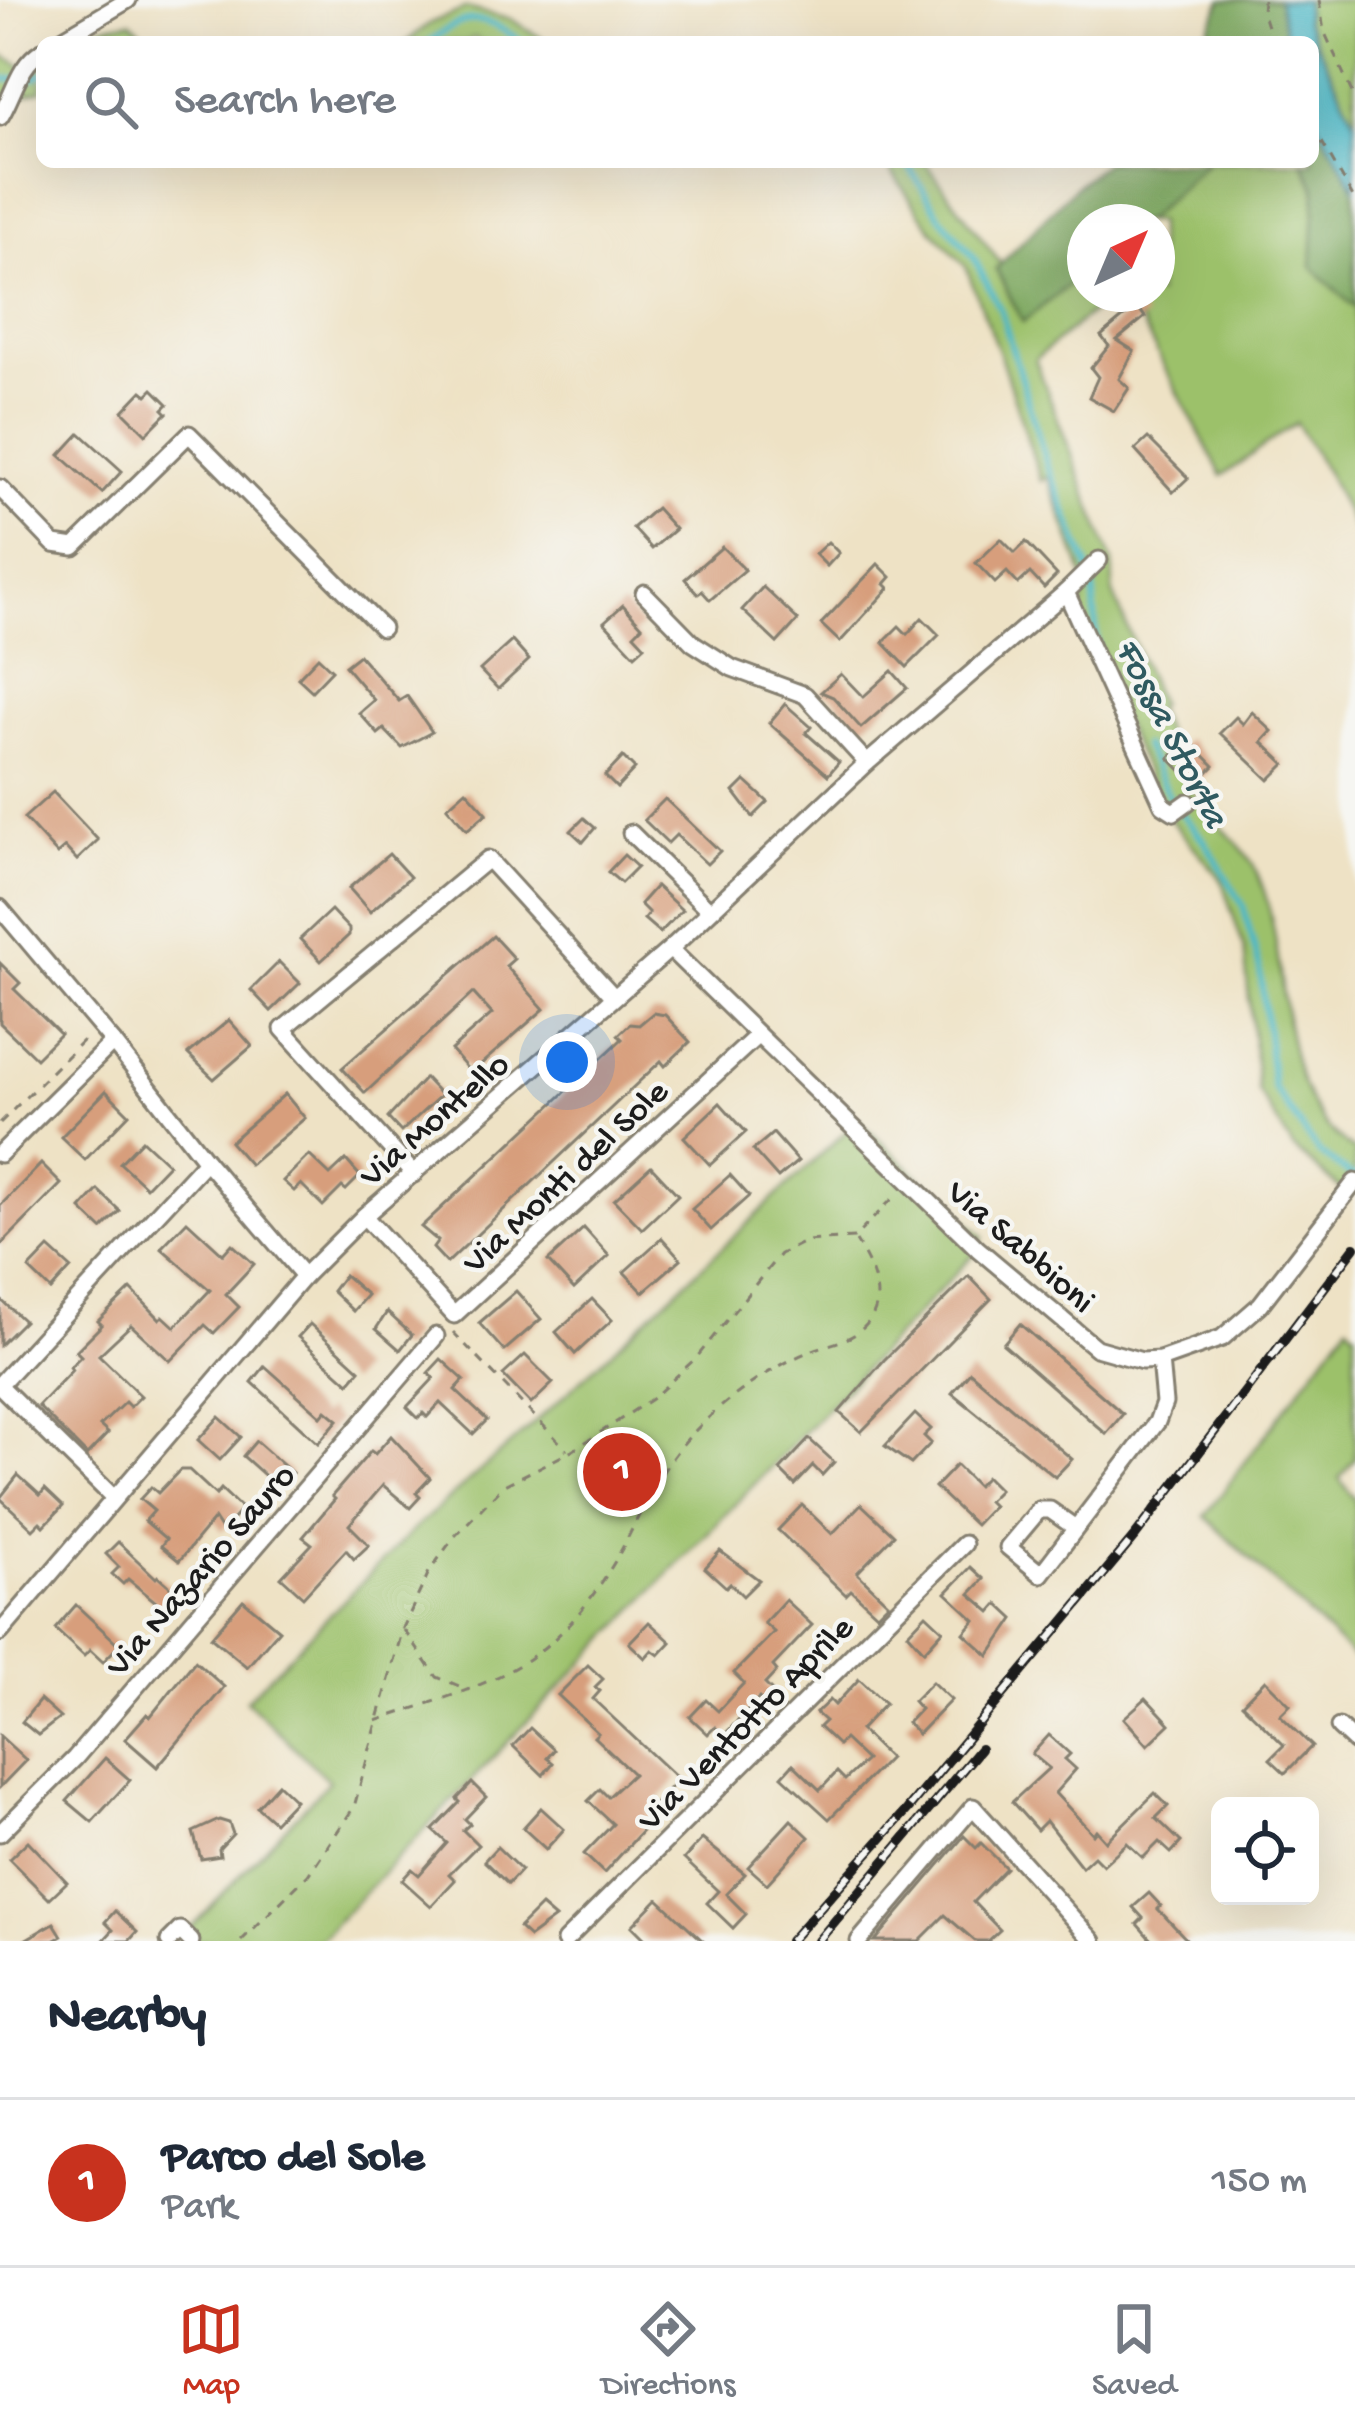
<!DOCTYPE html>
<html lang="en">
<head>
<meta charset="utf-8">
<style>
  :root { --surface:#fff; --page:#f2f2f3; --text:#1f2937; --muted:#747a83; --line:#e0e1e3; --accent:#c8321e }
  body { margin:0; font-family:"Gochi Hand",sans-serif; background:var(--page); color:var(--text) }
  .controls { position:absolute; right:36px; bottom:36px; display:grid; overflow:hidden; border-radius:18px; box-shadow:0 12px 48px #0002 }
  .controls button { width:108px; height:108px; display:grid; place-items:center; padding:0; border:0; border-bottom:3px solid var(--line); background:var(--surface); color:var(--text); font:60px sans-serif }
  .compass { position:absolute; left:1067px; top:204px; width:108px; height:108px; border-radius:50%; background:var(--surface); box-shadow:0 12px 48px #0002; rotate:44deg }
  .you { position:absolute; left:567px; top:1062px; width:42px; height:42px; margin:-30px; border:9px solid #fff; border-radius:50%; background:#1a73e8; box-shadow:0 0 0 18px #1a73e833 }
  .badge { display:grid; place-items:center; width:78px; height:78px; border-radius:50%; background:var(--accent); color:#fff; font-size:39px; font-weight:700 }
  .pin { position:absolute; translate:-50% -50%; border:6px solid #fff; box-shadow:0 3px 12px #0006 }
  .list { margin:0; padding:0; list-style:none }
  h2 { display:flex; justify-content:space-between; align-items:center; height:156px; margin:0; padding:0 48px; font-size:51px }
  h2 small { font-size:39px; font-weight:400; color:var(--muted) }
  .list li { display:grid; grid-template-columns:78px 1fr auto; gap:36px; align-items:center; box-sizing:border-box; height:168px; padding:0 48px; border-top:3px solid var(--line) }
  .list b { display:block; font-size:45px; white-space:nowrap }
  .list p { margin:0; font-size:39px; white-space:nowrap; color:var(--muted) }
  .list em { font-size:39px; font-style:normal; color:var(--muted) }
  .icon { flex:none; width:66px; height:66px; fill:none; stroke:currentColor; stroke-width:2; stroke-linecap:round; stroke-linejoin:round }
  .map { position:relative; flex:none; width:1355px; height:1941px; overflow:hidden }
  .search { position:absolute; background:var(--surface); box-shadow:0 12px 48px #0002; left:36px; right:36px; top:36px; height:132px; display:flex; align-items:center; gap:30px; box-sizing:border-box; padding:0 42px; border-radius:18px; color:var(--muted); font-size:45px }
  .sheet { height:324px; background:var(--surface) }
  nav { display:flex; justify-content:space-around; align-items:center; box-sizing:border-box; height:168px; border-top:3px solid var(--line); background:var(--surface); font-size:33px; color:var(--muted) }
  nav a { display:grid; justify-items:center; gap:6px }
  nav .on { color:var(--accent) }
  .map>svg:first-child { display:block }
  .green { fill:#9cc16b; stroke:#5c6e44; stroke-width:3 }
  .forest { fill:#7da75f; stroke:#4c623e; stroke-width:3 }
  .water { fill:#4bb8c6; stroke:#346a71; stroke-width:3 }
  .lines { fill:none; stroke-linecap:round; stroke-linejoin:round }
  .stream { stroke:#4bb8c6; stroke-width:6 }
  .building { fill:#d79e7c }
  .street-casing { stroke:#857f70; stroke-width:21 }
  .path { stroke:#857f70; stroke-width:3; stroke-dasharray:9 9; stroke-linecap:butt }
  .street { stroke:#fff; stroke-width:15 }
  .rail-casing { stroke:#1c1c1c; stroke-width:10 }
  .rail { stroke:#f6f6f2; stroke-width:6; stroke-dasharray:18; stroke-linecap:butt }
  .labels { text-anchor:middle; stroke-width:9; stroke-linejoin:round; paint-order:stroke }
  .street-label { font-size:36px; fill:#1c1c1c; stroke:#f6f6f2 }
  .water-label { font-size:39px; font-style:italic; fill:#2f5a60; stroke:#f6f6f2 }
</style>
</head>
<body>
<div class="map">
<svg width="1355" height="1941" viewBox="0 0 1355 1941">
  <rect width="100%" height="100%" fill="#f6f6f2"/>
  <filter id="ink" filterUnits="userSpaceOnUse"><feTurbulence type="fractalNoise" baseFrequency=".00833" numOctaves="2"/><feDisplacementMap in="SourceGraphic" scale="24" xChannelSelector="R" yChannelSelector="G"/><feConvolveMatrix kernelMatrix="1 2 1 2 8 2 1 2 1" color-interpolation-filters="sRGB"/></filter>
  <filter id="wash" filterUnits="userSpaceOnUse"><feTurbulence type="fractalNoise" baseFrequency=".004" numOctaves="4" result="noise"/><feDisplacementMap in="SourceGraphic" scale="48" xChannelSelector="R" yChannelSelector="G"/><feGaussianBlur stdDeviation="2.7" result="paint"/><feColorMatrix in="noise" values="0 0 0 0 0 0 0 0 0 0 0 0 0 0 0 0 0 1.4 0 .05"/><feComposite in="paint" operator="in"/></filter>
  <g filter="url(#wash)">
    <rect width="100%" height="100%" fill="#eee2c5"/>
    <g class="green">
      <polygon points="1305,0 1355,0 1355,121 1305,20"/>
      <polygon points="467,8 512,20 548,42 482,42 475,38 464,42 406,42 430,23"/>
      <polygon points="131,21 153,42 67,42 102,26"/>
      <polygon points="0,54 24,67 42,56 42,90 8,101 0,99"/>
      <path d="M885 162H925L1001 264 996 270 1022 321 1085 272V294H1114L1035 359 1113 563V593L1159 704 1155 709C1169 738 1184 785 1204 808 1225 833 1248 848 1260 880 1294 964 1268 1096 1355 1151V1185L1349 1192 1338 1187 1293 1148 1258 1091 1244 948 1221 879 1165 813 1073 616 1082 607 1084 577 1048 477 1041 481 1002 361 966 267 930 227Z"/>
      <polygon points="1207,162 1303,162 1316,188 1313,267 1355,308 1355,531 1329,477 1296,423 1222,476 1126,294 1157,294 1157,222 1144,222"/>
      <polygon points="858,1120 984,1237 976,1252 318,1941 178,1941 329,1781 246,1700 412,1531 550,1409"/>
      <polygon points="1348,1324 1355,1332 1355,1459 1339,1478 1355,1500 1355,1659 1205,1516"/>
    </g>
    <g class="forest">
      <polygon points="1222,0 1278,0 1287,42 1203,42"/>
      <polygon points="1313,115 1355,188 1355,308 1312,267 1316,188 1303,162 1313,162"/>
      <polygon points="1105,162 1207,162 1144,222 1085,222 1085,272 1023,322 996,269 1074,188"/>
    </g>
    <polygon class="water" points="1278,0 1305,0 1305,20 1355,121 1355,188 1313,115 1313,42 1287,42"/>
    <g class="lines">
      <g class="stream">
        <path d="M429 42C468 11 483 16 523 42"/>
        <polyline points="0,79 31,79 42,74"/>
        <polyline points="906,162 940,216 974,258 1001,311 1047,465 1093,579 1097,648"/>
        <polyline points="1144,746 1172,802 1204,840 1243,905 1260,969 1273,1087 1319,1153 1355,1178"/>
      </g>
    </g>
    <g id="blocks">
      <g class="building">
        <polygon points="1137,306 1145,317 1117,340 1134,351 1119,379 1129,388 1114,411 1089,397 1098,377 1091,368 1109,346 1101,336"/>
        <polygon points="153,389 168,404 163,409 167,413 146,434 123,411 142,391 147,395"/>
        <polygon points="80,433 122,471 102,493 60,455"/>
        <polygon points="1148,438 1188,478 1173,492 1135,450"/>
        <polygon points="656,508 675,529 652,549 633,528"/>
        <polygon points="1001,539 1015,553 1026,542 1057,575 1044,588 1030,573 1018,584 1007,572 995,583 976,563"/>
        <polygon points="828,542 839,553 827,566 815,554"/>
        <polygon points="722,547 745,570 710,600 702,591 698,594 685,579"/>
        <polygon points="878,564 891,577 885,584 889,588 840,642 821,624"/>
        <polygon points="763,587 798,620 777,643 742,610"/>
        <polygon points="623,605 642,626 634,634 645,646 635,655 604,622"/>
        <polygon points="922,618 939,635 907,667 883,642 899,626 907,634"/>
        <polygon points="512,641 529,660 498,689 480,670"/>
        <polygon points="359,655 399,701 407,696 432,732 402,748 384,729 378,734 359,713 374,700 345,666"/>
        <polygon points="318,657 332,670 312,691 298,678"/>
        <polygon points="892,671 907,688 861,728 833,697 821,692 841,674 863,697"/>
        <polygon points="785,704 811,727 806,733 839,762 828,775 769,723"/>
        <polygon points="1252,712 1272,731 1262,742 1285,764 1269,780 1220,733 1236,717 1243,724"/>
        <polygon points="1188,739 1214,766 1195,785 1169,758"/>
        <polygon points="623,757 635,769 617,788 605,776"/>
        <polygon points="745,781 768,802 753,817 734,792"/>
        <polygon points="466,790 487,813 467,830 447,807"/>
        <polygon points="53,792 98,840 77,860 65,847 57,854 24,818"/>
        <polygon points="665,799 720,851 707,864 676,835 668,843 644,820"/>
        <polygon points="584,818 595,828 583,842 571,831"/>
        <polygon points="389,854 410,877 370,912 349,888"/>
        <polygon points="624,855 637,867 621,883 608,872"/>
        <polygon points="656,886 682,910 660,933 644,919 649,913 640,904"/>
        <polygon points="331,910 349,929 349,935 321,961 300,939"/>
        <polygon points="493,936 514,959 506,966 544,1009 471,1073 451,1050 492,1014 473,993 365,1093 342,1068"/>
        <polygon points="279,962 300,983 271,1011 251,990"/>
        <polygon points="0,963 20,983 14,989 60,1034 36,1058 0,1023"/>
        <polygon points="653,1013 665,1015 690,1042 665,1066 661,1061 447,1263 433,1248 438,1241 421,1227 622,1039 618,1035 630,1024 639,1025"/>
        <polygon points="229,1020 252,1046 214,1079 188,1054"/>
        <polygon points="425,1078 441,1095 401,1132 388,1118"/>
        <polygon points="106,1091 129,1114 85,1160 61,1137"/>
        <polygon points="285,1094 305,1118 250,1165 230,1142"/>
        <polygon points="720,1103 746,1132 710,1165 684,1137"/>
        <polygon points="773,1133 798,1161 778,1178 753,1150"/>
        <polygon points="142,1140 168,1164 146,1187 120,1163"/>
        <polygon points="309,1155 330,1175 346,1160 360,1176 346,1190 342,1187 323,1206 301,1184 294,1191 283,1181"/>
        <polygon points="41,1164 61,1184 0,1246 0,1206"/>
        <polygon points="651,1166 678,1195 642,1229 614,1200"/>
        <polygon points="730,1175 749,1196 711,1230 692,1209"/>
        <polygon points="98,1190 120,1211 102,1229 81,1209"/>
        <polygon points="187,1221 223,1254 232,1244 254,1264 226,1294 239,1307 214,1333 205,1325 170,1361 131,1325 99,1355 141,1396 130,1407 125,1402 100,1426 108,1433 87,1455 38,1406 72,1370 70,1367 81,1356 76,1351 102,1325 98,1321 131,1289 160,1319 163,1316 175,1327 210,1290 161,1248"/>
        <polygon points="584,1228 609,1256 574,1289 548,1261"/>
        <polygon points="662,1238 681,1259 643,1292 624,1272"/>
        <polygon points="49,1248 71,1268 51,1290 29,1269"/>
        <polygon points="344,1275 367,1295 353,1311 332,1291"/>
        <polygon points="969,1276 991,1299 861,1432 839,1412 884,1360"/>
        <polygon points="516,1291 541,1319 504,1351 479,1323"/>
        <polygon points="0,1299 24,1321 0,1345"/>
        <polygon points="592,1299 612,1320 575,1354 556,1332"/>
        <polygon points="387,1312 412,1335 400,1350 376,1329"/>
        <polygon points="310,1324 360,1370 349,1383 298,1337"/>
        <polygon points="1020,1324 1123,1414 1106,1434 1003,1344"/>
        <polygon points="525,1355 553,1383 531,1404 503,1375"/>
        <polygon points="441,1359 464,1380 455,1390 487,1420 473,1434 440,1403 427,1417 423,1413 418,1418 407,1407 434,1378 428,1373"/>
        <polygon points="265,1366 321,1416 326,1410 338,1420 318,1443 252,1382"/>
        <polygon points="970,1372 1072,1459 1055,1477 952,1393"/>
        <polygon points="915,1414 931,1429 924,1436 931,1443 911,1464 885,1446"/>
        <polygon points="219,1417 241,1437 220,1460 198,1440"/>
        <polygon points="391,1436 430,1478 416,1493 420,1497 410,1508 383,1485 349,1525 369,1545 354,1559 346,1550 303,1597 281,1577 312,1544 303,1537 335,1499 332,1496 371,1451 375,1454"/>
        <polygon points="809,1439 834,1462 822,1475 813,1466 795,1485 780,1470"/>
        <polygon points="256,1441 292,1473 279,1488 243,1456"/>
        <polygon points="956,1465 977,1486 986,1477 999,1490 988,1501 993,1506 975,1525 935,1487"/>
        <polygon points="180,1470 189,1470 216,1495 221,1489 242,1509 222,1531 214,1519 179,1561 161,1546 166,1539 145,1521 154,1511 140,1499 151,1487 158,1493"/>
        <polygon points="18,1475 40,1495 45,1489 63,1506 44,1526 40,1522 33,1529 0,1498"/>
        <polygon points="861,1504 894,1535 857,1573 888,1603 877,1614 851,1590 846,1595 778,1530 802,1505 832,1534"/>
        <polygon points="118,1542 156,1578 158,1576 181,1596 168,1612 128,1579 123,1584 112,1574 119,1567 106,1554"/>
        <polygon points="720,1551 759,1580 743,1596 730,1583 726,1587 705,1568"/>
        <polygon points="971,1567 984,1579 970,1594 991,1612 998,1604 1014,1619 989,1656 964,1633 975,1620 946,1593"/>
        <polygon points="243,1600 279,1630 247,1667 211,1637"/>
        <polygon points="785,1600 812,1625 773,1666 777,1671 765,1684 776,1695 767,1705 759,1698 724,1735 715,1727 708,1734 690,1717 706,1700 718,1711 744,1683 734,1673 774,1632 764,1623"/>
        <polygon points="76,1605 119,1645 103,1662 90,1650 84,1656 55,1629"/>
        <polygon points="926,1614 943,1630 924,1651 908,1633"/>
        <polygon points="649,1622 671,1642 659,1655 652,1650 645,1658 629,1643"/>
        <polygon points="195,1661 224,1687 157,1767 125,1739 147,1714 150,1717"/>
        <polygon points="588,1665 603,1679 595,1687 600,1691 593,1699 678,1779 646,1813 653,1819 604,1873 584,1854 613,1824 588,1801 600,1789 608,1797 633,1774 594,1737 598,1733 558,1695"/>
        <polygon points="859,1679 885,1703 860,1730 889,1758 829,1819 782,1776 793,1764 820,1790 837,1772 845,1780 866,1760 844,1739 838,1745 819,1727 825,1721 816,1713 830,1700 835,1705"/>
        <polygon points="1265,1680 1290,1705 1280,1715 1312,1746 1285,1773 1270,1759 1284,1745 1242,1704"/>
        <polygon points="932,1682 951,1700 918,1734 907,1723 920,1709 913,1701"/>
        <polygon points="1146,1698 1170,1724 1148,1745 1124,1718"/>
        <polygon points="40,1700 60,1718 38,1735 22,1722"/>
        <polygon points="530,1728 554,1750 547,1758 553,1763 543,1775 513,1746"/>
        <polygon points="1049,1735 1070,1754 1065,1759 1076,1769 1055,1793 1093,1834 1096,1830 1106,1841 1155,1793 1168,1806 1156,1818 1181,1842 1171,1853 1159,1842 1143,1858 1127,1843 1103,1865 1094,1856 1082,1867 1046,1821 1037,1830 1012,1802 1049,1768 1032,1754"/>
        <polygon points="0,1736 26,1760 0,1787"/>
        <polygon points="105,1758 130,1780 92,1822 67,1801"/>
        <polygon points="472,1783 486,1797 465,1819 470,1824 463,1830 478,1845 449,1874 455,1880 431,1906 402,1880 412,1869 419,1875 447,1843 433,1830 460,1802 457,1799"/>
        <polygon points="278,1784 295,1800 274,1822 257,1807"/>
        <polygon points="541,1808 564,1829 546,1849 523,1828"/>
        <polygon points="219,1820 229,1823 233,1834 219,1849 220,1856 201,1859 193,1832"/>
        <polygon points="791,1820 809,1837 767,1884 748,1867"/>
        <polygon points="964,1836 976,1848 981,1843 1006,1868 973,1902 1000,1930 988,1941 975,1941 945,1915 919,1941 875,1941"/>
        <polygon points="702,1839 745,1874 726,1894 746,1914 733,1928 707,1903 718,1891 684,1859"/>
        <polygon points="28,1841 67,1882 49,1899 9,1859"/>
        <polygon points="497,1847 521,1870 508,1884 484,1861"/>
        <polygon points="1149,1893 1161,1906 1158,1909 1188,1941 1152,1941 1137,1924 1143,1918 1133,1907"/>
        <polygon points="658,1899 703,1941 647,1941 632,1926"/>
        <polygon points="541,1906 555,1918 529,1937 519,1928"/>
        <polygon points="115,1911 137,1932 129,1941 103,1941 113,1930 105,1922"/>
        <polygon points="54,1923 62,1936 53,1941 23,1941"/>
      </g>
    </g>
  </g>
  <g filter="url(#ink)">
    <use href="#blocks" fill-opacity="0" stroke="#857f70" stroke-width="3"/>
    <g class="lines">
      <defs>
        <g id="street">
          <polyline points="57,42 128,0"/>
          <path d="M0 117C14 94 19 64 42 51"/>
          <polyline points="0,488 54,544 74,547 189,434 382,628"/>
          <polyline points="1066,592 1099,560"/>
          <polyline points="644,593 693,643 732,668 805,695 867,763"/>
          <polyline points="631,833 708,909"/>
          <polyline points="0,908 113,1042 0,1154"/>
          <polyline points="670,949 978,1249 1096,1348 1142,1361 1160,1360 1222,1338 1260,1305 1355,1182"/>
          <polyline points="113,1042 206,1161 304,1276"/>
          <polyline points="414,1174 283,1029 488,859 614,997"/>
          <polyline points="364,1216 454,1315 758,1035"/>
          <polyline points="0,1384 206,1161"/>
          <polyline points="0,1386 114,1498"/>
          <polyline points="1074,1527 1050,1510 1039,1510 1008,1547 1041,1574 1157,1422 1164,1403 1160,1360"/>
          <polyline points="0,1633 304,1276 364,1216 670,949 867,763 1066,592 1163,805 1174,812 1188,802"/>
          <polyline points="1339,1727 1355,1742"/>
          <polyline points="0,1833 75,1758 436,1336"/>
          <polyline points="169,1941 180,1930 191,1941"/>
          <polyline points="565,1941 964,1544"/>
          <polyline points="859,1941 973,1807 1093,1941"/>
        </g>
      </defs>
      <use href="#street" class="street-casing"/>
      <g class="path">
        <polyline points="1263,0 1262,11 1272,42"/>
        <polyline points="1319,0 1324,31 1355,99"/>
        <polyline points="1313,126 1355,201"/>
        <polyline points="0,1123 88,1035"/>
        <polyline points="453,1332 567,1450"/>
        <polyline points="404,1630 437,1677 469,1690"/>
        <path d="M376 1721C495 1681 551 1671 618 1556 638 1520 656 1475 683 1444 715 1407 763 1371 808 1352 828 1343 850 1343 866 1325 889 1300 871 1265 856 1241"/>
        <polyline points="241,1941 308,1875 354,1807 403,1628 429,1572 454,1537 504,1485 572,1451 653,1398 697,1357 780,1254 807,1241 854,1238 896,1195"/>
      </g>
      <use href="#street" class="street"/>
      <defs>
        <g id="rail">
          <polyline points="790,1941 907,1810 1136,1535 1355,1247"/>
          <polyline points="818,1941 980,1749"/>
        </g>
      </defs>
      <use href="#rail" class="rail-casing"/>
      <use href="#rail" class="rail"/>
    </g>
  </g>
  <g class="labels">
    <g class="street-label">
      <text transform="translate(432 1117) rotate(-41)" y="13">Via Montello</text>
      <text transform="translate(563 1174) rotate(-43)" y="13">Via Monti del Sole</text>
      <text transform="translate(1023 1244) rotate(41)" y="13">Via Sabbioni</text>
      <text transform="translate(198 1568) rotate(-49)" y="13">Via Nazario Sauro</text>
      <text transform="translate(743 1721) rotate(-45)" y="13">Via Ventotto Aprile</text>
    </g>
    <g class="water-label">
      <text transform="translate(1175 731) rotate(63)" y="14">Fossa Storta</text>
    </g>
  </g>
</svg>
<div class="controls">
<button><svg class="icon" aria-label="locate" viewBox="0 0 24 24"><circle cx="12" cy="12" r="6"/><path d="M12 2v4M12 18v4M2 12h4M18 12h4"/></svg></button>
</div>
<svg class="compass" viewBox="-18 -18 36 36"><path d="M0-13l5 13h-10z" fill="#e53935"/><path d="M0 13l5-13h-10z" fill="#747a83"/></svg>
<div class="you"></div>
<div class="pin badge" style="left:622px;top:1472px">1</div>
<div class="search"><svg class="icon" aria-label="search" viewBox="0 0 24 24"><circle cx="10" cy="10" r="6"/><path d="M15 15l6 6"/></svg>Search here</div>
</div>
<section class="sheet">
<h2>Nearby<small></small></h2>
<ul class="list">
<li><span class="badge">1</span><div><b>Parco del Sole</b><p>Park</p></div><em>150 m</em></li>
</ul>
</section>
<nav>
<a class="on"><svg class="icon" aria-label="map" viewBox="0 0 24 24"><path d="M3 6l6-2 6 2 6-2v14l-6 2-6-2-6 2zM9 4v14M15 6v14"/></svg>Map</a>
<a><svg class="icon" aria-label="directions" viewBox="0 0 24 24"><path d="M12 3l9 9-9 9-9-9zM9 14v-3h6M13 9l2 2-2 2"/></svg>Directions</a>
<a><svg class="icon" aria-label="saved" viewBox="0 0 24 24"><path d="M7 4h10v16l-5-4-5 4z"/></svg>Saved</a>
</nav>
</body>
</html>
